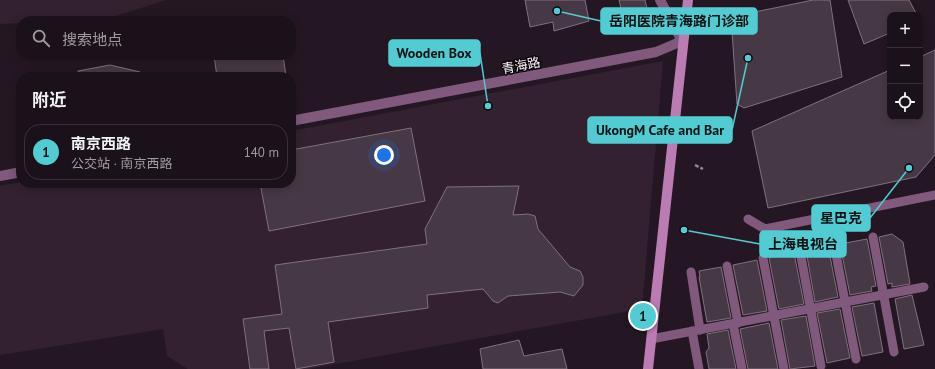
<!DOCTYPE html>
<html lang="zh">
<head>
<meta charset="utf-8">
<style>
  :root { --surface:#1b111a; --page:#241a23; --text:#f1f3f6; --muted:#a09da2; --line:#393139; --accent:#51ccd2 }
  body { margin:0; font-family:"PT Sans","Noto Sans SC",sans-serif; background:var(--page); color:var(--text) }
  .controls { position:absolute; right:12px; top:12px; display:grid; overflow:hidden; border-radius:8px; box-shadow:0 2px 10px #0003 }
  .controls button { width:36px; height:36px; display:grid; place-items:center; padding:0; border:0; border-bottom:1px solid var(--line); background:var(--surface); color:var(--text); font:20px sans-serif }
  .you { position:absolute; left:384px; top:155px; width:14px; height:14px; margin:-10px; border:3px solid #fff; border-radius:50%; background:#1a73e8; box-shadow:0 0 0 6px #1a73e833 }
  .badge { display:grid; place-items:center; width:26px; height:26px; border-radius:50%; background:var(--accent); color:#111; font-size:13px; font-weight:700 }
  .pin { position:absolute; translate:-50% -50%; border:2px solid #fff; box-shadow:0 1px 4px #0006 }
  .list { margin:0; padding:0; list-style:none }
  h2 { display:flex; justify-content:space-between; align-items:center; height:52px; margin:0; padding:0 16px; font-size:17px }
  h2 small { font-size:13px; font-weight:400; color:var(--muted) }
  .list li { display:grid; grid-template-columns:26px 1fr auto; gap:12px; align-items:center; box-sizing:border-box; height:56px; margin:0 8px 8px; padding:0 8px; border:1px solid var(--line); border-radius:16px }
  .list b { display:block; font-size:15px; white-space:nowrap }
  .list p { margin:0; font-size:13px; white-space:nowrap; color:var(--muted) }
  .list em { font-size:13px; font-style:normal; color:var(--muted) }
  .icon { flex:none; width:22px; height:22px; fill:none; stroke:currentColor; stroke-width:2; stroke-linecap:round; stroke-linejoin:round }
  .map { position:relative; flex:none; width:935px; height:369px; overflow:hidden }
  .search { position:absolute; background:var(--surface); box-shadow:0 2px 10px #0003; left:16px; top:16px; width:280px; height:44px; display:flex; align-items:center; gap:10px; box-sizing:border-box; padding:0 14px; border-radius:16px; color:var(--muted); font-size:15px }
  .panel { position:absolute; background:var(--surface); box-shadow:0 2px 10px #0003; left:16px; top:72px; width:280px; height:116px; border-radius:16px }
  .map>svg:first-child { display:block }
  .built { fill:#332130 }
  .building { fill:#473845; stroke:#81707e }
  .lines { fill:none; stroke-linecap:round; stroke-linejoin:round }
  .path { stroke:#948993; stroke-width:2.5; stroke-dasharray:4 2; stroke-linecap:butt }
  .lane { stroke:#81597c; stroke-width:9 }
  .street { stroke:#81597c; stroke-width:10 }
  .secondary { stroke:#bb7bb3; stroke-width:10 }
  .labels { text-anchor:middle; stroke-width:3; stroke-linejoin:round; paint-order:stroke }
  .street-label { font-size:13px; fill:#f9eff7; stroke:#0a0509 }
  .leader { fill:none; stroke:#51ccd2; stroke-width:1.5 }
  .callout-dot { fill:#51ccd2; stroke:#0a0509; stroke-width:1.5 }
  .callout { fill:#51ccd2; stroke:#51ccd2; stroke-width:1.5 }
  .callout-label { font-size:14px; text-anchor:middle; font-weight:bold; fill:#111 }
</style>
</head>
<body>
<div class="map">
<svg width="935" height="369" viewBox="0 0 935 369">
  <rect width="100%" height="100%" fill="#241723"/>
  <g class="built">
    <polygon points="0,0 166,0 100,21 21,21 21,23 0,24"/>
    <polygon points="663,61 642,309 308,369 188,369 167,356 163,329 0,355 0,186 21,182 291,183 291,131"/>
  </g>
  <g class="building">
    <polygon points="525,0 585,0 589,21 554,31 553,22 530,27"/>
    <polygon points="619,0 645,0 651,27 627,33"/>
    <polygon points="813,0 830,0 842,77 744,108 737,104 731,17"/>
    <polygon points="848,0 909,0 917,15 890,15 890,33 864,44"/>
    <polygon points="935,50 935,155 916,177 768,208 752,131 890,70 890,117 920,117 920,57"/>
    <polygon points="214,55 283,55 286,77 217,77"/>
    <polygon points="110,65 140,72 140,77 79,77 78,71"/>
    <polygon points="411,128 425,201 269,231 260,183 291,183 291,150"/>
    <polygon points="519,186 513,215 528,214 535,216 538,229 570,267 580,271 583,277 583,285 574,296 560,292 508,296 498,303 493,301 483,289 427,295 428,308 328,322 334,362 296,369 289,328 264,331 269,369 250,369 243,319 282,314 275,265 427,244 425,229 447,187"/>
    <polygon points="892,234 903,242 910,284 892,287 892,283 888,284 879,237"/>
    <polygon points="867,239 876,286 871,287 872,291 850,295 840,244"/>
    <polygon points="828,246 838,297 815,302 806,250"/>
    <polygon points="794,253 804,304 779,309 769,258"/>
    <polygon points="757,260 767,311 743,315 733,265"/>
    <polygon points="721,267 731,318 707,322 699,277 700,277 699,271"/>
    <polygon points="912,295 924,345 904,349 895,299"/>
    <polygon points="874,303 883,352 862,356 852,307"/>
    <polygon points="840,309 850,358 827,363 817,313"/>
    <polygon points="806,316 815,366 790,369 781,320"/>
    <polygon points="769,323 778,369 748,369 740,329"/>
    <polygon points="728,330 736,369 709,369 706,352 709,348 707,334"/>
    <polygon points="519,340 524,356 562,349 567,369 483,369 480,349"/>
  </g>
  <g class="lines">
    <polyline class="path" points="695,165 703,169"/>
    <g class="lane">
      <polyline points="748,219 765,229 935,195"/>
      <polyline points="873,237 894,352"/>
      <polyline points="834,244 856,359"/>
      <polyline points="800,251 821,366"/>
      <polyline points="763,258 784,369"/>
      <polyline points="727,266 738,323"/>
      <polyline points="691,272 700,330"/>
      <polyline points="733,324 742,369"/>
      <polyline points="692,331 699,369"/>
      <polyline points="651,339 924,287"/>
    </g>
    <g class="street">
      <polyline points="291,121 656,52 682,41 660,0"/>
      <polyline points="0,176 21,172"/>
    </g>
    <polyline class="secondary" points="648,369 688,0"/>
  </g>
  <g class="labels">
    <g class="street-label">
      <text transform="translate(521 65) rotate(-11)" y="5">青海路</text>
    </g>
  </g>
  <path class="leader" d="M557 11L601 21M488 106L480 53M748 58L732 130M909 168L870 218M684 230L760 244"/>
  <g class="callout-dot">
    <circle cx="557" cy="11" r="4"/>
    <circle cx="488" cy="106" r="4"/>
    <circle cx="748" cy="58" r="4"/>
    <circle cx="909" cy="168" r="4"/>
    <circle cx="684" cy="230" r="4"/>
  </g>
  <g class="callout">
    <rect x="601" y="8" width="156" height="26" rx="4"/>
    <rect x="389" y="40" width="91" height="26" rx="4"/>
    <rect x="588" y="117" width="144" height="26" rx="4"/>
    <rect x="812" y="205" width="58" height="26" rx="4"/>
    <rect x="760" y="231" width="86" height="26" rx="4"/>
  </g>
  <g class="callout-label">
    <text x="679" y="26">岳阳医院青海路门诊部</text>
    <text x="434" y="58">Wooden Box</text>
    <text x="660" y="135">UkongM Cafe and Bar</text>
    <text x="841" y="223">星巴克</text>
    <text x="803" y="249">上海电视台</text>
  </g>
</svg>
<div class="controls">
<button>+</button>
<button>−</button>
<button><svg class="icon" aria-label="locate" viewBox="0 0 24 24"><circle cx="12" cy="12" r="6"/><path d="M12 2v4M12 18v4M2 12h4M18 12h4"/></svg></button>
</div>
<div class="you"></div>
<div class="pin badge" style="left:643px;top:316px">1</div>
<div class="search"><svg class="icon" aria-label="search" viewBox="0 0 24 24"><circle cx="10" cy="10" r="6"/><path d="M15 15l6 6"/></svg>搜索地点</div>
<section class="panel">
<h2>附近<small></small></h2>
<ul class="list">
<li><span class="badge">1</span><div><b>南京西路</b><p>公交站 · 南京西路</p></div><em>140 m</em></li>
</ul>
</section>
</div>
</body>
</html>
